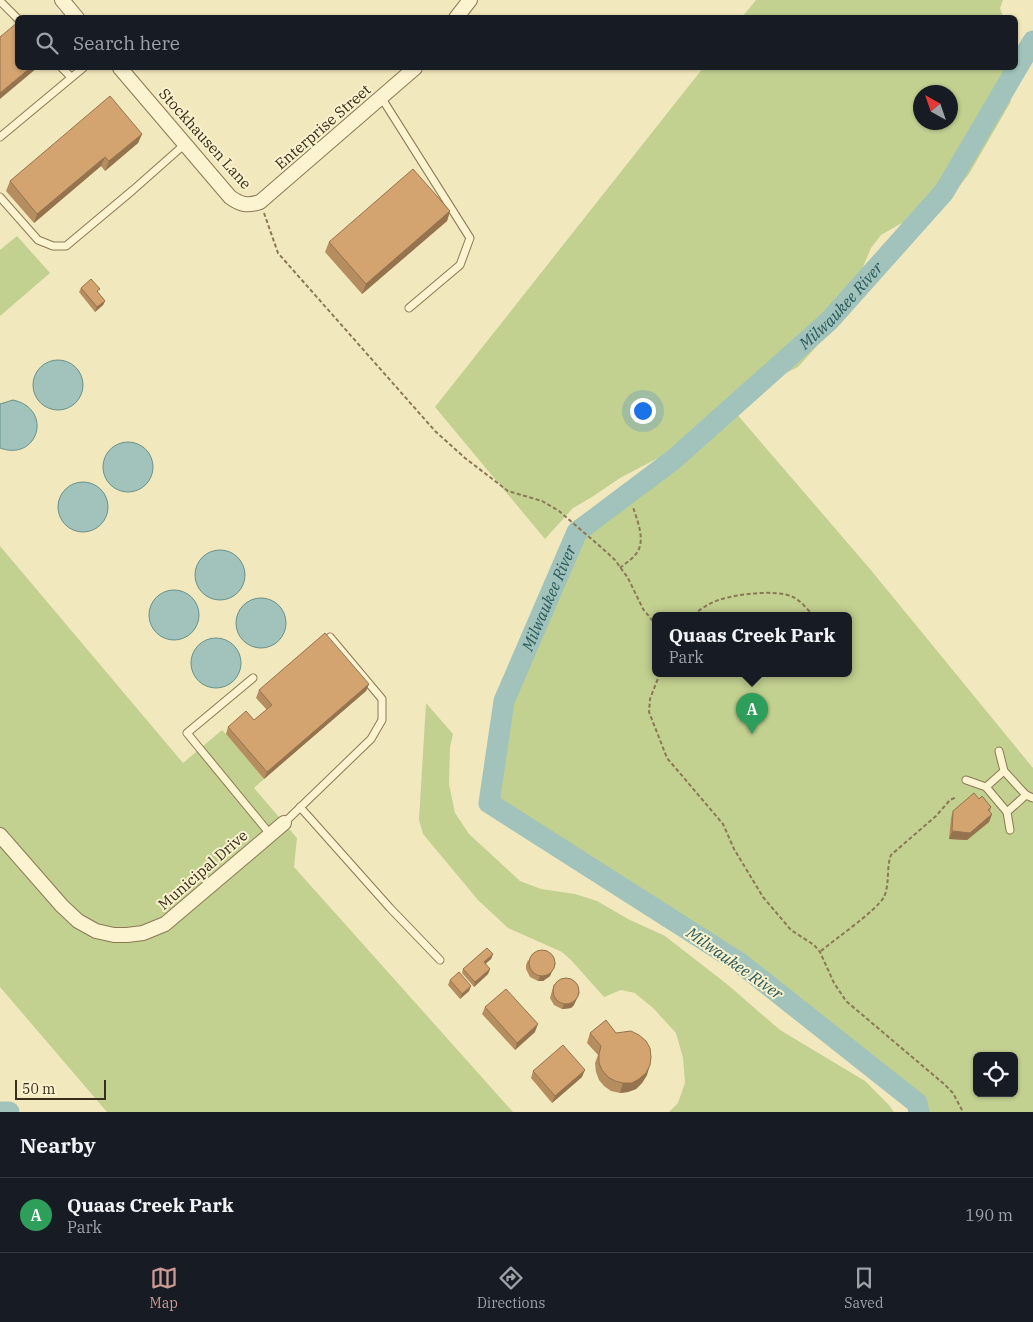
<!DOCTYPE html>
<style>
body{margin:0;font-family:"IBM Plex Serif",serif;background:#20242c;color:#f1f3f6}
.controls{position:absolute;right:15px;bottom:15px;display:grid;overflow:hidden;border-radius:8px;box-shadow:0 1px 4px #0004}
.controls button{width:45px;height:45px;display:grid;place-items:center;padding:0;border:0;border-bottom:1px solid #363941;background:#171b24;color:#f1f3f6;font:25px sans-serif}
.compass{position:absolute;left:913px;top:85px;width:45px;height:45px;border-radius:50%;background:#171b24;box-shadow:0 1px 4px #0004;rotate:320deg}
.scale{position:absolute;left:15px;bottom:12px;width:91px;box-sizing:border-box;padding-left:5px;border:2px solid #392d1b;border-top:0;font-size:14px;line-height:18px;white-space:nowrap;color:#392d1b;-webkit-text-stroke:4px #f8f1cd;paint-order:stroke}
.you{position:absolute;left:642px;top:410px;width:18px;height:18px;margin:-12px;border:4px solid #fff;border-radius:50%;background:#1a73e8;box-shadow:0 0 0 8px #1a73e833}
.badge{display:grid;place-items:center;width:32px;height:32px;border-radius:50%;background:#cc9a95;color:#fff;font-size:16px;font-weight:700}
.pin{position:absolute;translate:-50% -41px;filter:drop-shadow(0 1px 2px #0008)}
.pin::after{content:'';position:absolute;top:26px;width:18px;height:15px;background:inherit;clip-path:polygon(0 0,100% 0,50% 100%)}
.popup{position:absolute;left:652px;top:612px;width:200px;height:65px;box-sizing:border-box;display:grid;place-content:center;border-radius:8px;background:#171b24;filter:drop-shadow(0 1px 4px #0005);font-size:16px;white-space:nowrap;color:#9ea1a6}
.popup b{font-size:19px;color:#f1f3f6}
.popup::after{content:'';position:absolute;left:50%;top:100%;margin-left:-10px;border:10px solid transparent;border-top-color:#171b24}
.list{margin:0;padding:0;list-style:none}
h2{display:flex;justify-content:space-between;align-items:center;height:65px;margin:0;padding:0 20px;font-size:21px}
h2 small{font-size:16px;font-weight:400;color:#9ea1a6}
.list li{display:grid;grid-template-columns:32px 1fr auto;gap:15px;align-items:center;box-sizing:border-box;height:75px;padding:0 20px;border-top:1px solid #363941}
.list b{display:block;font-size:19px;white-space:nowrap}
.list p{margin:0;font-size:16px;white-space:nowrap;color:#9ea1a6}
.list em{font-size:16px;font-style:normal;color:#9ea1a6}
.icon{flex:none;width:28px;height:28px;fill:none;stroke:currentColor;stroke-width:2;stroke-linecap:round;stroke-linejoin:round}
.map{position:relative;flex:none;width:1033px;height:1112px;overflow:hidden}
.search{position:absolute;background:#171b24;box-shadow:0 1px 4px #0004;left:15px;right:15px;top:15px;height:55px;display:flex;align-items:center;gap:12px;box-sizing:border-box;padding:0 18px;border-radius:8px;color:#9ea1a6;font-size:19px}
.sheet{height:140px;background:#171b24}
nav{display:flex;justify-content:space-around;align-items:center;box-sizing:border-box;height:70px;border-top:1px solid #363941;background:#171b24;font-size:14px;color:#9ea1a6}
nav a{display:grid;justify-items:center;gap:2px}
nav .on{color:#cc9a95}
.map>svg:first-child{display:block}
</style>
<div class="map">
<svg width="1033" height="1112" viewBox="0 0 1033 1112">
<rect width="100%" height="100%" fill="#f2e8bd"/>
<g fill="#c2d090" fill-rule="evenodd">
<polygon points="756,0 1003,0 1000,8 1003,17 742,17"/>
<path d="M 703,68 L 1014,68 L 1016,81 L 1010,103 L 969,174 L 948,200 L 929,214 L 900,224 L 881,235 L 871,248 L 857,281 L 825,337 L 798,367 L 772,380 L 735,412 L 870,569 L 1033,768 L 1033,1112 L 919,1112 L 917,1103 L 740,963 L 489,803 L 504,701 L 577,532 L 675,453 L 656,459 L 620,478 L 592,497 L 573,508 L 545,539 L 435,407 ZM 920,92 L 950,92 L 950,122 L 920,122 ZM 656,615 L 848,615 L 848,673 L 656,673 ZM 977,1056 L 1014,1056 L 1014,1093 L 977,1093 Z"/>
<polygon points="17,236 50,273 0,316 0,250"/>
<polygon points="0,546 183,763 222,730 226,734 264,779 254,788 297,838 294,867 513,1112 107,1112 0,987"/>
<polygon points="426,703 453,734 450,747 449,784 455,813 469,834 520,881 541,889 575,894 597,901 628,919 665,936 728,985 780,1030 865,1081 888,1104 894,1112 669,1112 678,1103 685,1083 683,1058 676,1033 653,1008 635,993 621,990 604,997 571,960 562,952 508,928 478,900 423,834 419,820"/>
</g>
<g fill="#a1c3bc" stroke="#68918b">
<circle cx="58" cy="385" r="25"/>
<path d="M 13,400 C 54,409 38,462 0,448 L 0,404 Z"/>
<circle cx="128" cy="467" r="25"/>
<circle cx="83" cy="507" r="25"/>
<circle cx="220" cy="575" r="25"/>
<circle cx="174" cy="615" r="25"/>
<circle cx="261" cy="623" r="25"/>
<circle cx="216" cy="663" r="25"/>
</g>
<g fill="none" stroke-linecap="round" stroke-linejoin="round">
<g stroke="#a1c3bc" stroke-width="21">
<polyline points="0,1112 9,1112"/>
<path id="s1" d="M 919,1112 L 917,1103 L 740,963 L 489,803 L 504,701 L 577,532 L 673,460 L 829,321 L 944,192 L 1033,41"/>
</g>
<g stroke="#8b7855" stroke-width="9">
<g id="service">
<polyline points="0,1 18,19"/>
<polyline points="62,68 71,77"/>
<polyline points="381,97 470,238 460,265 409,308"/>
<polyline points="0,137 83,68"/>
<polyline points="0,197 38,240 53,246 66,246 133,190 185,144"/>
<polyline points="253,678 187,733 270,834"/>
<polyline points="999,751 1004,771 1026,795 1033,798"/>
<polyline points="966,780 986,787 1007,812 1010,830"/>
<polyline points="986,787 1004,771"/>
<polyline points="300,807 390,908 440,960"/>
<polyline points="1007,812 1026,795"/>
<polyline points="284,823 371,739 382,720 382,699 330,637"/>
</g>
</g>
<g stroke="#8b7855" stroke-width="16">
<g id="minor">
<polyline points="62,0 77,18"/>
<polyline points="456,18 470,0"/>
<path d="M 120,68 L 230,197 C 241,205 247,206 260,202 L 415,68"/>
<polyline points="0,835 62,906 78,921 96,931 114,935 127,935 143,933 165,924 284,823"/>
</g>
</g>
<g stroke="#8b7855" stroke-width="2" stroke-dasharray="4 2.5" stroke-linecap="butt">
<polyline points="264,213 278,253 435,431 465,458 508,491 542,501 559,511 602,548 615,560 628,578 643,609 656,625"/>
<path d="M 620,568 C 626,563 634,558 638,551 C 645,538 637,520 633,507"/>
<path d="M 693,615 C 701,609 709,603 719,600 C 736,594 777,589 793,597 C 800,600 807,609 813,615"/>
<polyline points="660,673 650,699 649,712 667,758 723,824 734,849 763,897 791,930 814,945 820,952 834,983 846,1001 944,1084 953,1093 963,1112"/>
<path d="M 821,951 C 835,939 876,911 884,897 C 890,884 886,868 891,855 L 936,816 L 950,800 L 957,797"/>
</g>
<use href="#service" stroke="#fcf4d1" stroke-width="7"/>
<use href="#minor" stroke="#fcf4d1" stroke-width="14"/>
</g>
<g fill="#b58d5f">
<polygon points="142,134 138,143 105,171 101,166 34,223 6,191 10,181"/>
<polygon points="450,211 447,221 362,294 325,252 329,242"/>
<polygon points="81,288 98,293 105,301 103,305 95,312 79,292"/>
<polygon points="369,684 366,691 264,779 226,734 228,727 254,720 267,710 256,698 259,690"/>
<polygon points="979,799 991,807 990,812 992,814 989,822 967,840 949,839 951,818 953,811"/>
<polygon points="493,954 491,959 485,964 490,969 488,974 474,987 462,973 463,969"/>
<polygon points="528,960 550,976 543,981 538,981 530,977 526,969 526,965"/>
<polygon points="450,980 471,986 469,991 460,999 448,985"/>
<polygon points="554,984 574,1005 571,1008 562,1009 554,1005 550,998"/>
<polygon points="485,1007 535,1032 515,1050 482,1014"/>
<polygon points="590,1033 616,1033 647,1075 642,1083 636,1089 628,1092 620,1093 611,1091 604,1086 599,1080 596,1072 595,1063 598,1055 587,1043"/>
<polygon points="533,1071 582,1077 552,1103 531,1078"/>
</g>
<g fill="#94734e">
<polygon points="30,68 37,68 0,99 0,93"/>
<polygon points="142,134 138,143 105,171 109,161"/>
<polygon points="105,157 101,166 34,223 37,214"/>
<polygon points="450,211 447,221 362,294 366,284"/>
<polygon points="105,301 103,305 95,312 97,307"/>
<polygon points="369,684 366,691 264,779 267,772"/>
<polygon points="992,814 989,822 967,840 949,839 952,831"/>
<polygon points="493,954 491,959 482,967 484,962"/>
<polygon points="556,963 550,976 543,981 538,981 540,976"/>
<polygon points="490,969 488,974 474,987 475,982"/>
<polygon points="471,986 469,991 460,999 462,994"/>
<polygon points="580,992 574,1005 571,1008 562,1009 564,1004"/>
<polygon points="538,1024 535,1032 515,1050 517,1043"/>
<polygon points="650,1065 647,1075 642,1083 636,1089 628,1092 620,1093 623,1083"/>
<polygon points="585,1070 582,1077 552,1103 555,1096"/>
</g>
<g fill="#d3a46f" stroke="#94734e">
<polygon points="18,22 18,68 30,68 0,93 0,37"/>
<polygon points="110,96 142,134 109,161 105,157 37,214 10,181"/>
<polygon points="413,169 450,211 366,284 329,242"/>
<polygon points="91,279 100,289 97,291 105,301 97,307 81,288"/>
<polygon points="325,633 369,684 267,772 228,727 246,711 254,720 272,705 259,690"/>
<polygon points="974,793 979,799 982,796 991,807 988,810 992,814 970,833 952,831 953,811"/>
<polygon points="487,948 493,954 484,962 490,969 475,982 463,969"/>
<circle cx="542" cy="963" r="13"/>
<polygon points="459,972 471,986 462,994 450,980"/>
<circle cx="566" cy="991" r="13"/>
<polygon points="506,989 538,1024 517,1043 485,1007"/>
<polygon points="606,1020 616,1033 631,1031 639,1035 646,1041 650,1048 651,1057 650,1065 646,1073 639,1079 632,1083 623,1083 615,1081 608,1077 602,1070 599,1063 599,1054 601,1046 590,1033"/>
<polygon points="563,1045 585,1070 555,1096 533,1071"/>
</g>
<g text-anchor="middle" stroke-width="4" stroke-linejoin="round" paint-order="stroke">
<g font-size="15" fill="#392d1b" stroke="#f8f1cd">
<text transform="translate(323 127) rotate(-41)" y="5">Enterprise Street</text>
<text transform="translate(205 139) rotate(48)" y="5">Stockhausen Lane</text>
<text transform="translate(203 870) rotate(-41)" y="5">Municipal Drive</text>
</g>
<g font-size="16" font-style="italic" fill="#28585a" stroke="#f8f1cd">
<text dy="6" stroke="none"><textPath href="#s1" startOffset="1168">Milwaukee River</textPath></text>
<text dy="6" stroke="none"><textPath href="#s1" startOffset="748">Milwaukee River</textPath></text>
<text transform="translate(735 963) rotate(35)" y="6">Milwaukee River</text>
</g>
</g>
</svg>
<div class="controls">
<button><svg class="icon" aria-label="locate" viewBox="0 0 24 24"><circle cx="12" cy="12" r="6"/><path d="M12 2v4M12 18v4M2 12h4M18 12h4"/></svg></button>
</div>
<svg class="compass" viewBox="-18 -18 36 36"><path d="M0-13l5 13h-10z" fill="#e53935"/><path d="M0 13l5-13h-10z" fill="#9ea1a6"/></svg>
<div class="scale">50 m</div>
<div class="you"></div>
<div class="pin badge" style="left:752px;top:734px;background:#2e9e5b">A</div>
<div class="popup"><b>Quaas Creek Park</b>Park</div>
<div class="search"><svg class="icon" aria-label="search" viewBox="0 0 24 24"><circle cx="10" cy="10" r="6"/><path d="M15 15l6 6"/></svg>Search here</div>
</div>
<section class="sheet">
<h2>Nearby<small></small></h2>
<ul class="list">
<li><span class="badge" style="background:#2e9e5b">A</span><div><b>Quaas Creek Park</b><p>Park</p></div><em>190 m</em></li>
</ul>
</section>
<nav>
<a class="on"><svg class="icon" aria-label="map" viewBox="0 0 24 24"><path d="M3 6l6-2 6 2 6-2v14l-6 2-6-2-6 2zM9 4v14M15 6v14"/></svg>Map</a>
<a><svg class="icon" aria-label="directions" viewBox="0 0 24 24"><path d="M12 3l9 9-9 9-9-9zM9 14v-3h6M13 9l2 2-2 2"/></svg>Directions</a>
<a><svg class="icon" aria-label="saved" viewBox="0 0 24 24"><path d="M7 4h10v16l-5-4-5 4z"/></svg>Saved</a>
</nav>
